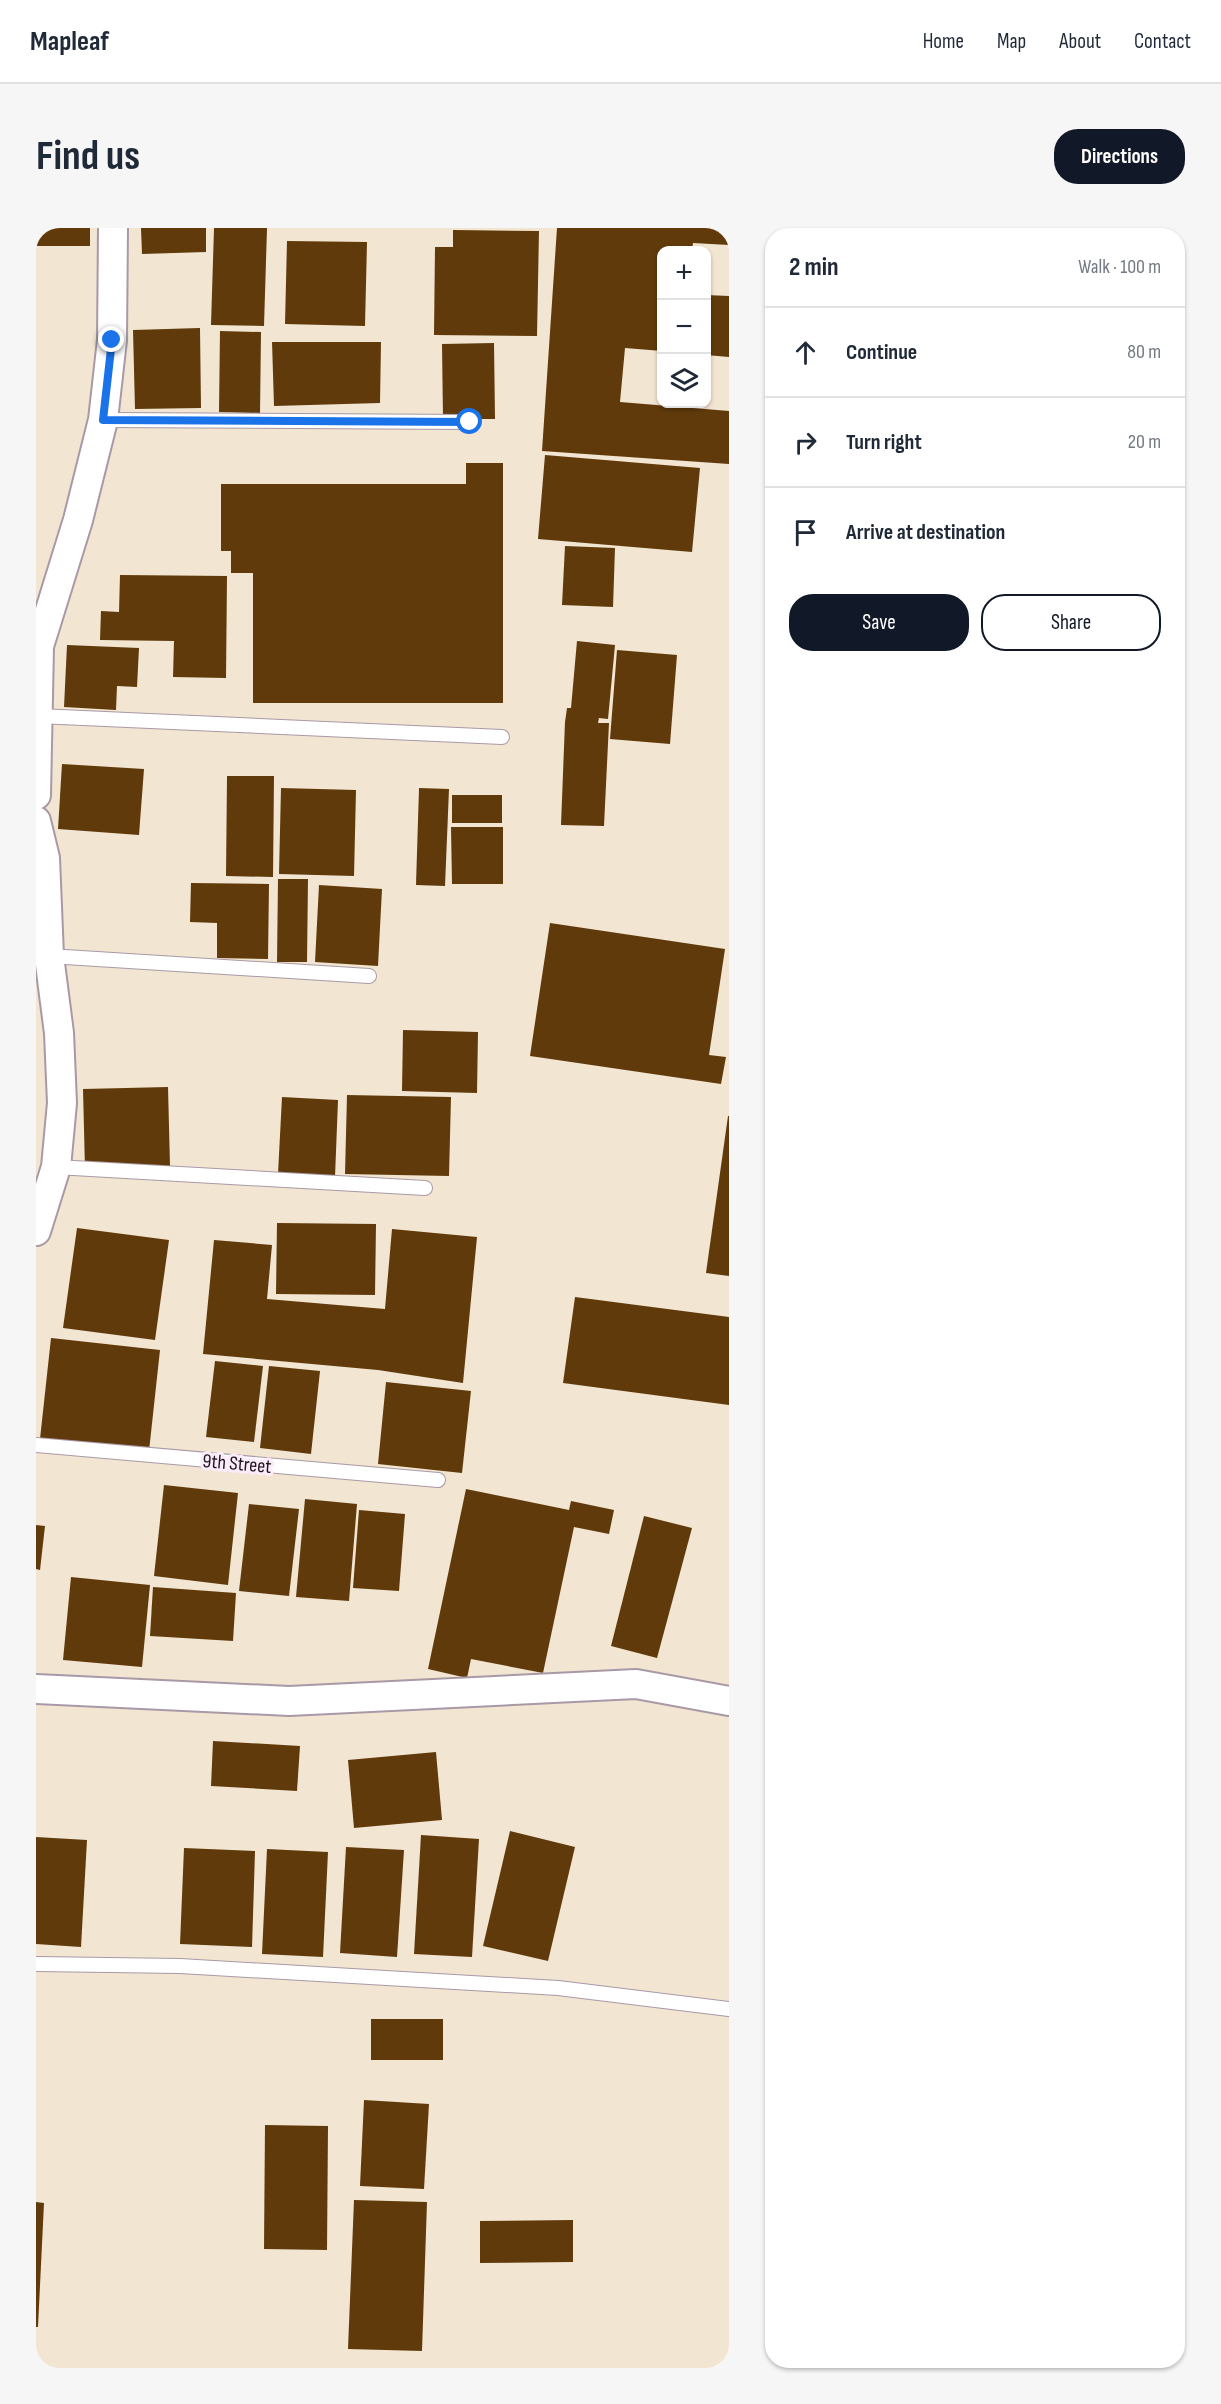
<!DOCTYPE html>
<meta charset="utf-8">
<style>
body{margin:0;font-family:"Sofia Sans Condensed",sans-serif;background:#f6f6f7;color:#1f2937}
.controls{position:absolute;right:18px;top:18px;display:grid;overflow:hidden;border-radius:12px;box-shadow:0 2px 4px #0004}
.controls button{width:54px;height:54px;display:grid;place-items:center;padding:0;border:0;border-bottom:2px solid #e0e1e3;background:#fff;color:#1f2937;font:30px sans-serif}
.stop{position:absolute;width:18px;height:18px;margin:-14px;border:4px solid #1a73e8;border-radius:50%;background:#fff}
.stop.end{background:#1a73e8;border-color:#fff;box-shadow:0 2px 6px #0008}
.list{margin:0;padding:0;list-style:none}
h2{display:flex;justify-content:space-between;align-items:center;height:78px;margin:0;padding:0 24px;font-size:26px}
h2 small{font-size:20px;font-weight:400;color:#747a83}
.list li{display:grid;grid-template-columns:39px 1fr auto;gap:18px;align-items:center;box-sizing:border-box;height:90px;padding:0 24px;border-top:2px solid #e0e1e3}
.list b{display:block;font-size:22px;white-space:nowrap}
.list em{font-size:20px;font-style:normal;color:#747a83}
.actions{display:flex;gap:12px;padding:18px 24px}
.actions a{flex:1;padding:14px 0;border:2px solid #111827;border-radius:24px;text-align:center;font-size:21px;color:#111827}
.actions .main{background:#111827;color:#fff}
.icon{flex:none;width:33px;height:33px;fill:none;stroke:currentColor;stroke-width:2;stroke-linecap:round;stroke-linejoin:round}
.map{position:relative;flex:none;width:693px;height:2140px;overflow:hidden;border-radius:24px}
header{display:flex;align-items:center;gap:36px;box-sizing:border-box;height:84px;padding:0 30px;background:#fff;border-bottom:2px solid #e0e1e3}
header strong{font-size:28px}
nav{display:flex;gap:33px;margin-inline-start:auto;font-size:21px}
.intro{display:flex;align-items:center;justify-content:space-between;box-sizing:border-box;height:144px;padding:0 36px}
h1{margin:0;font-size:42px}
.button{padding:15px 27px;border-radius:24px;background:#111827;color:#fff;font-size:21px;font-weight:700}
main{display:flex;gap:36px;padding:0 36px}
aside{flex:1;background:#fff;border-radius:24px;box-shadow:0 2px 4px #0004}
.map>svg:first-child{display:block}
</style>
<header>
<strong>Mapleaf</strong>
<nav><a>Home</a><a>Map</a><a>About</a><a>Contact</a></nav>
</header>
<div class="intro"><h1>Find us</h1><a class="button">Directions</a></div>
<main>
<div class="map">
<svg width="693" height="2140" viewBox="0 0 693 2140">
<rect width="100%" height="100%" fill="#fcebfb"/>
<path fill="#f2e5d1" fill-rule="evenodd" d="M 0,0 L 693,0 L 693,2140 L 0,2140 ZM 626,22 L 670,22 L 670,176 L 626,176 Z"/>
<g fill="#603a0b">
<rect x="0" y="0" width="54" height="18"/>
<polygon points="105,0 170,0 170,24 106,26"/>
<polygon points="178,0 231,0 228,98 175,97"/>
<polygon points="521,0 693,0 693,17 657,15 656,22 626,22 626,123 589,120 584,174 693,183 693,236 506,223"/>
<polygon points="417,2 503,3 501,108 398,107 399,19 417,19"/>
<polygon points="251,13 331,14 329,98 249,96"/>
<polygon points="670,67 693,68 693,129 670,127"/>
<polygon points="164,100 165,180 99,181 97,102"/>
<polygon points="184,103 225,104 224,185 183,184"/>
<polygon points="236,114 345,114 344,175 238,178"/>
<polygon points="458,115 459,191 407,191 406,116"/>
<polygon points="509,227 664,240 656,324 502,311"/>
<polygon points="430,235 467,235 467,475 217,475 217,345 195,345 195,323 185,323 185,256 430,256"/>
<polygon points="529,318 579,320 577,379 526,377"/>
<polygon points="84,347 191,348 190,450 137,449 138,413 64,412 65,383 83,384"/>
<polygon points="541,413 579,417 572,491 563,490 562,495 573,495 568,598 525,597 529,494 531,480 535,480"/>
<polygon points="31,417 103,420 101,459 81,458 80,482 28,479"/>
<polygon points="581,422 641,427 634,516 574,511"/>
<polygon points="26,536 108,541 103,607 22,601"/>
<polygon points="191,548 238,548 237,649 190,648"/>
<polygon points="245,560 320,562 318,648 243,646"/>
<polygon points="383,560 413,561 409,658 380,657"/>
<rect x="416" y="567" width="50" height="28"/>
<polygon points="415,599 467,599 467,656 416,656"/>
<polygon points="242,651 272,651 271,734 241,734"/>
<polygon points="155,655 233,656 232,731 181,730 181,695 154,694"/>
<polygon points="283,657 346,661 342,738 279,734"/>
<polygon points="514,695 689,721 673,827 690,829 685,856 494,828"/>
<polygon points="367,802 442,804 441,865 366,863"/>
<polygon points="132,859 134,938 49,941 47,861"/>
<polygon points="311,867 415,869 413,948 309,946"/>
<polygon points="246,869 302,872 299,949 242,946"/>
<polygon points="692,888 693,888 693,1048 670,1045"/>
<polygon points="241,995 340,996 339,1067 240,1066"/>
<polygon points="41,1000 133,1012 119,1112 27,1100"/>
<polygon points="356,1001 441,1009 427,1155 342,1142 167,1126 178,1012 236,1017 231,1071 349,1081"/>
<polygon points="539,1069 693,1089 693,1177 527,1155"/>
<polygon points="15,1110 124,1122 113,1223 4,1211"/>
<polygon points="179,1133 227,1138 218,1214 170,1209"/>
<polygon points="233,1138 284,1143 275,1226 224,1220"/>
<polygon points="350,1154 435,1163 426,1245 342,1236"/>
<polygon points="128,1257 202,1265 192,1357 118,1348"/>
<polygon points="430,1261 533,1282 535,1273 578,1282 573,1306 538,1299 507,1445 435,1431 431,1450 392,1441"/>
<polygon points="269,1271 321,1276 313,1373 260,1369"/>
<polygon points="213,1276 263,1281 253,1368 203,1363"/>
<polygon points="323,1282 369,1286 363,1363 317,1360"/>
<polygon points="608,1288 656,1300 621,1430 575,1418"/>
<polygon points="0,1297 9,1298 4,1342 0,1341"/>
<polygon points="35,1349 114,1357 106,1439 27,1432"/>
<polygon points="117,1359 200,1365 197,1413 114,1408"/>
<polygon points="177,1513 264,1518 261,1563 175,1558"/>
<polygon points="400,1524 406,1592 318,1600 312,1532"/>
<polygon points="474,1603 539,1619 512,1733 447,1718"/>
<polygon points="385,1607 443,1611 436,1729 378,1726"/>
<polygon points="0,1609 51,1612 45,1719 0,1716"/>
<polygon points="310,1619 368,1622 361,1729 304,1725"/>
<polygon points="148,1620 219,1623 216,1719 144,1716"/>
<polygon points="231,1621 292,1624 287,1729 226,1726"/>
<rect x="335" y="1791" width="72" height="41"/>
<polygon points="328,1872 393,1876 388,1961 324,1958"/>
<polygon points="229,1897 292,1898 291,2022 228,2021"/>
<polygon points="318,1972 391,1974 386,2123 312,2121"/>
<polygon points="0,1974 8,1975 2,2099 0,2099"/>
<polygon points="537,1992 537,2034 444,2035 444,1993"/>
</g>
<g fill="none" stroke-linecap="round" stroke-linejoin="round">
<g stroke="#a999a7" stroke-width="16">
<g id="service">
<polyline points="67,192 434,194"/>
<polyline points="2,488 466,509"/>
<polyline points="13,728 333,748"/>
<polyline points="20,939 389,960"/>
<polyline points="0,1217 402,1252"/>
<polyline points="0,1736 144,1738 522,1760 693,1781"/>
</g>
</g>
<g stroke="#a999a7" stroke-width="32">
<g id="minor">
<polyline points="0,567 3,418 42,292 67,192 76,112 77,0"/>
<polyline points="0,593 9,630 13,728 23,805 26,875 20,939 0,1003"/>
<polyline points="0,1461 253,1473 600,1456 693,1473"/>
</g>
</g>
<use href="#service" stroke="#fff" stroke-width="14"/>
<use href="#minor" stroke="#fff" stroke-width="28"/>
</g>
<g fill="none" stroke-linecap="round" stroke-linejoin="round">
<polyline stroke="#1a73e8" stroke-width="8" points="76,112 67,192 434,194"/>
</g>
<g text-anchor="middle" stroke-width="6" stroke-linejoin="round" paint-order="stroke">
<g font-size="20" fill="#1d171d" stroke="#fcebfb">
<text transform="translate(201 1235) rotate(5)" y="7">9th Street</text>
</g>
</g>
</svg>
<div class="controls">
<button>+</button>
<button>−</button>
<button><svg class="icon" aria-label="layers" viewBox="0 0 24 24"><path d="M12 4l9 5-9 5-9-5zM3 14l9 5 9-5"/></svg></button>
</div>
<div class="stop" style="left:434px;top:194px"></div>
<div class="stop end" style="left:76px;top:112px"></div>
</div>
<aside>
<h2>2 min<small>Walk · 100 m</small></h2>
<ul class="list">
<li><svg class="icon" aria-label="ahead" viewBox="0 0 24 24"><path d="M12 20V5M6 11l6-6 6 6"/></svg><div><b>Continue</b></div><em>80 m</em></li>
<li><svg class="icon" aria-label="right" viewBox="0 0 24 24"><path d="M7 20v-9h11M14 6l5 5-5 5"/></svg><div><b>Turn right</b></div><em>20 m</em></li>
<li><svg class="icon" aria-label="arrive" viewBox="0 0 24 24"><path d="M6 21V4h12l-3 4 3 4H6"/></svg><div><b>Arrive at destination</b></div></li>
</ul>
<div class="actions"><a class="main">Save</a><a>Share</a></div>
</aside>
</main>
